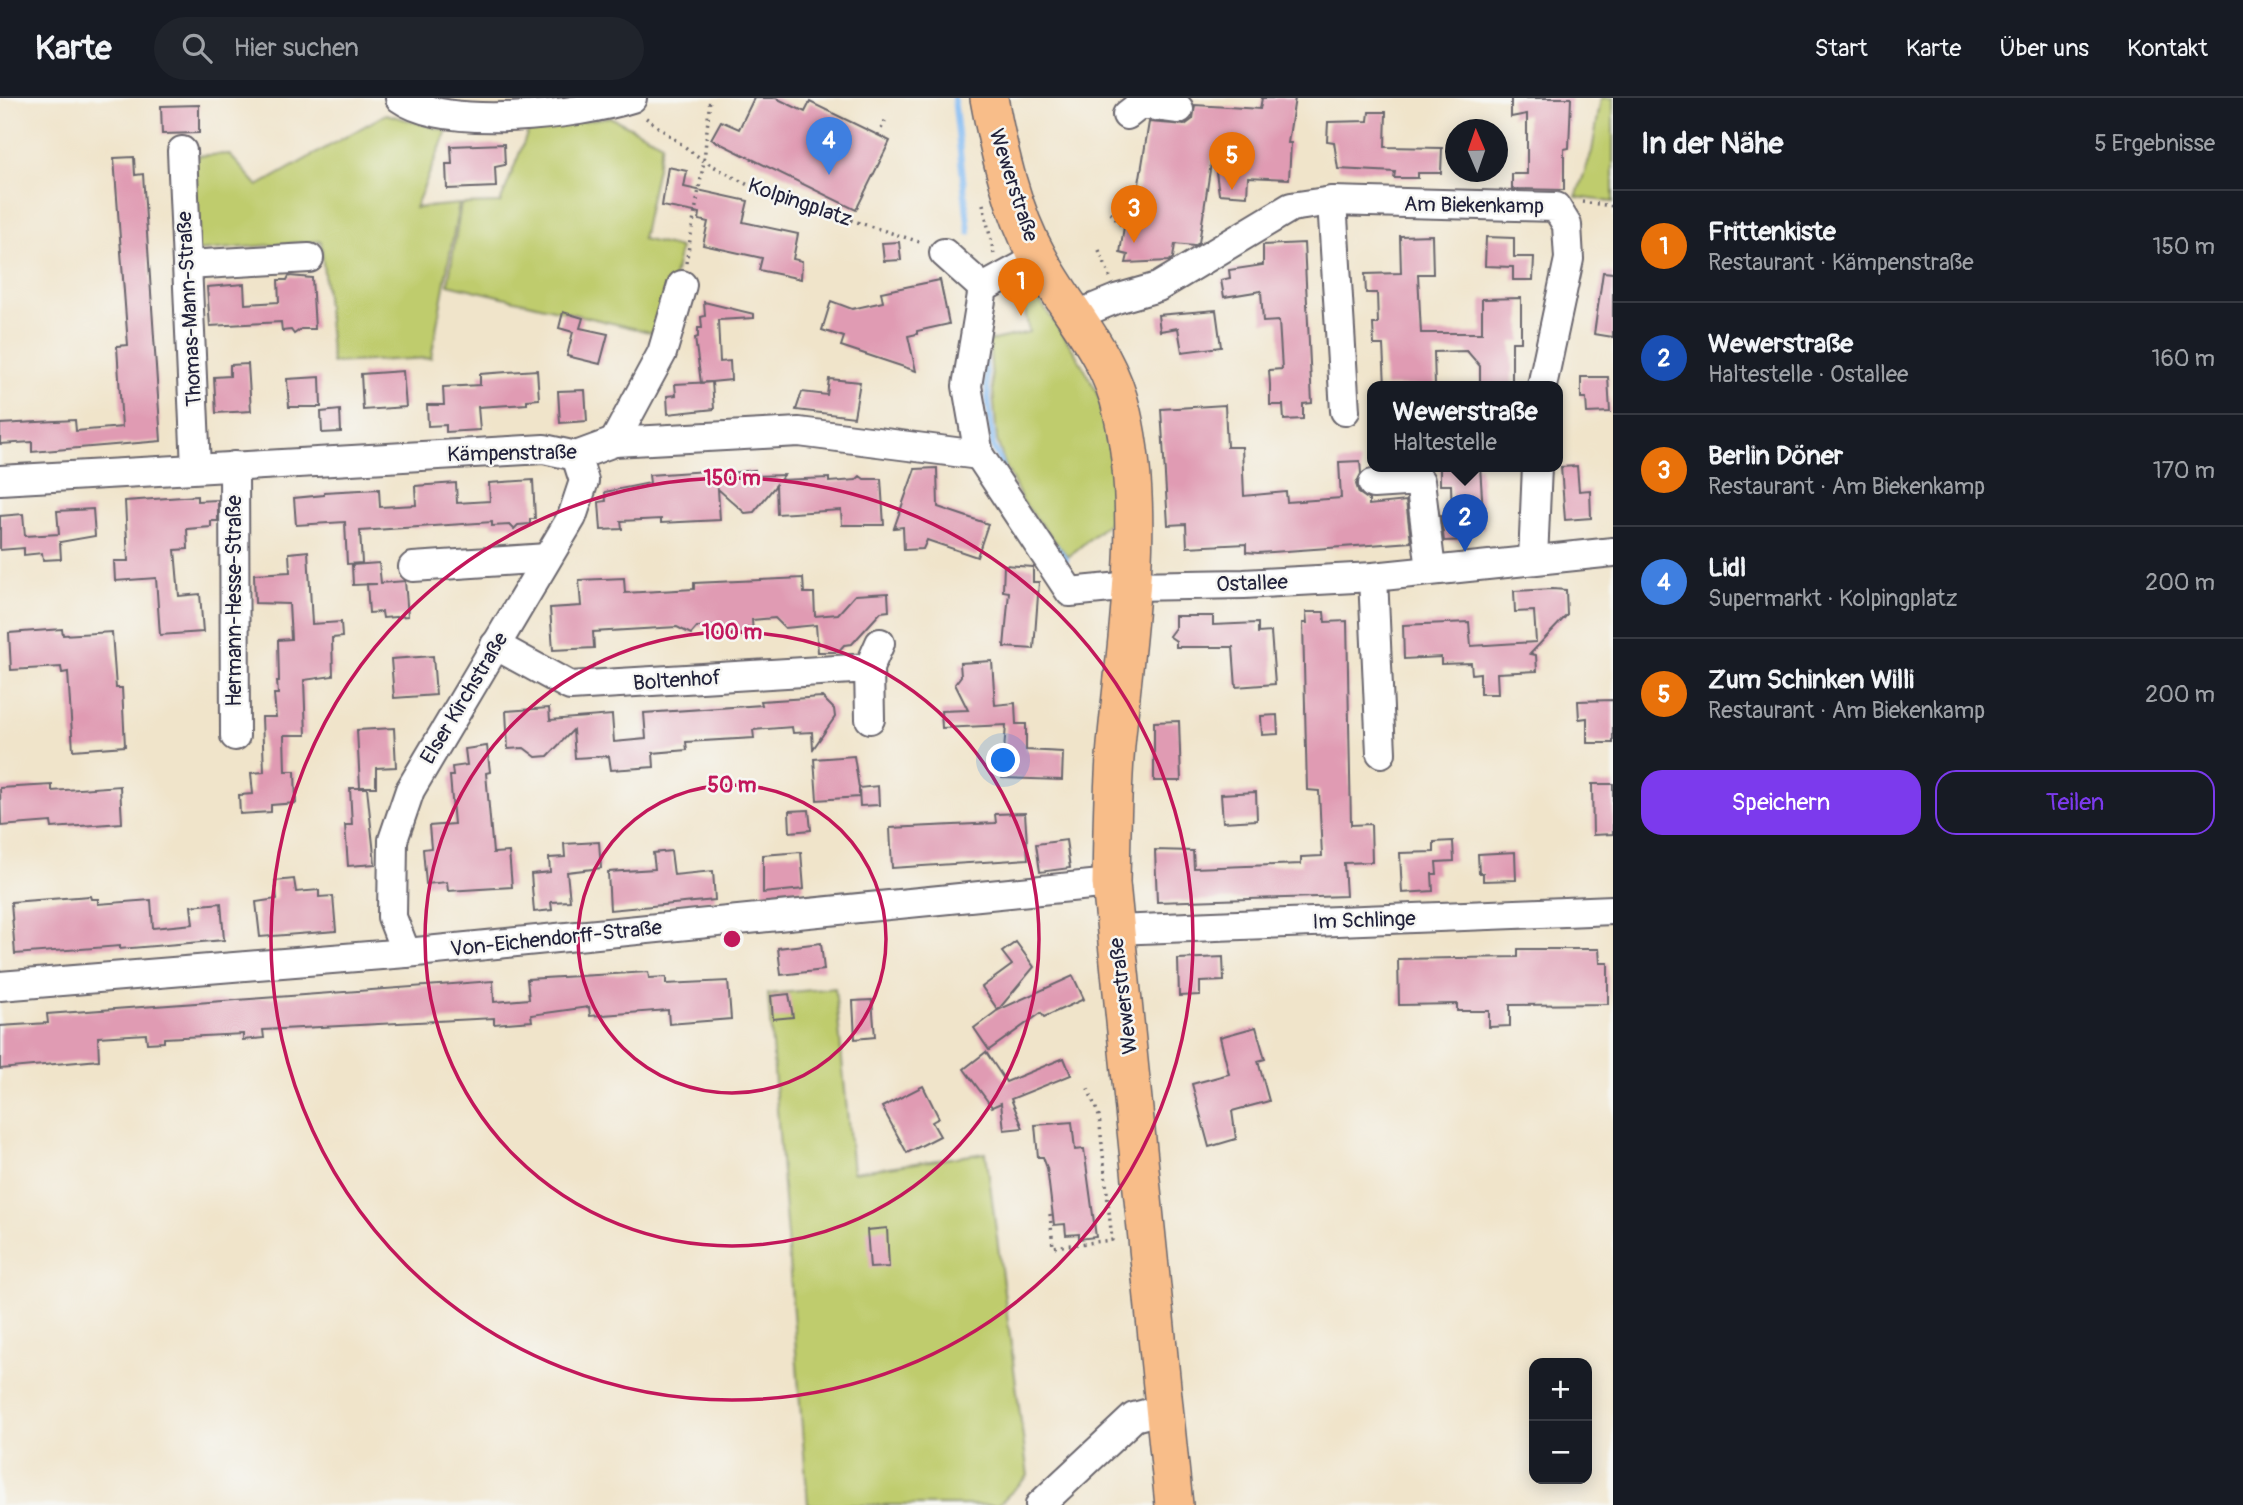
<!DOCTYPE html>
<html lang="de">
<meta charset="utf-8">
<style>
body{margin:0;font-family:Pangolin,sans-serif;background:#20242c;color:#f1f3f6}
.controls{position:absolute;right:21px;bottom:21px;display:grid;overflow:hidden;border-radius:14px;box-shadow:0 4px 18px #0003}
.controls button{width:63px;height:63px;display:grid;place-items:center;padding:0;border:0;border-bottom:2px solid #363941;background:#171b24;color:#f1f3f6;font:35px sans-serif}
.compass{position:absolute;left:1445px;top:21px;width:63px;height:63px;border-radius:50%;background:#171b24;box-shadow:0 4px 18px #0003;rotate:358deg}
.you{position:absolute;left:1004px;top:663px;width:24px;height:24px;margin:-18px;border:5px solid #fff;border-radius:50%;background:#1a73e8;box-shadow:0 0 0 10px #1a73e833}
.badge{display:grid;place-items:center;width:46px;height:46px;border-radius:50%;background:#7c3aed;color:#fff;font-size:23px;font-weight:700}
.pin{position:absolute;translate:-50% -58px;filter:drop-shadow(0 2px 4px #0008)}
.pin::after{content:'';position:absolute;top:37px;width:24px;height:21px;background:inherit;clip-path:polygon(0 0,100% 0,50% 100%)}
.popup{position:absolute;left:1367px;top:283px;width:196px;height:91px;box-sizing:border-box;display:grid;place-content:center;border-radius:14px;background:#171b24;filter:drop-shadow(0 2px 5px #0005);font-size:23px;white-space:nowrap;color:#9ea1a6}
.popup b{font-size:26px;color:#f1f3f6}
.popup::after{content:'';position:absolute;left:50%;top:100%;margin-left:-14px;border:14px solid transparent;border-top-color:#171b24}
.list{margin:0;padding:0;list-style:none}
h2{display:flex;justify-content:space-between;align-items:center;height:91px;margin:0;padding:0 28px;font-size:30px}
h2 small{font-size:23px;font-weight:400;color:#9ea1a6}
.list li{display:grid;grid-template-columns:46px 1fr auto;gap:21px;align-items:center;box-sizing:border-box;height:112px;padding:0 28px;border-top:2px solid #363941}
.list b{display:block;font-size:26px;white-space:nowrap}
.list p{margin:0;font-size:23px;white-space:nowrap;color:#9ea1a6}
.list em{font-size:23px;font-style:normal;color:#9ea1a6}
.actions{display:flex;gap:14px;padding:21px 28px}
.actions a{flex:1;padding:16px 0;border:2px solid #7c3aed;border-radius:21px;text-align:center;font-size:24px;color:#7c3aed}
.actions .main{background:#7c3aed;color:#fff}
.icon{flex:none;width:38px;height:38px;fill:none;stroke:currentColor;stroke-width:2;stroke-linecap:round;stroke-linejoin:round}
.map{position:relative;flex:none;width:1613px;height:1407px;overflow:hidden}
header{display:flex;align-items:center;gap:42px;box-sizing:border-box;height:98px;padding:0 35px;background:#171b24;border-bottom:2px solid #363941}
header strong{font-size:33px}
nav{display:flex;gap:38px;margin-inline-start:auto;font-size:24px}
.search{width:490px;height:63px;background:#20242c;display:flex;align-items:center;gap:18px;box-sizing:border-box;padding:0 24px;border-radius:38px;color:#9ea1a6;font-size:26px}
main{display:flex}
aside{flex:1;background:#171b24}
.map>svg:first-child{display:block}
</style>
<header>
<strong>Karte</strong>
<div class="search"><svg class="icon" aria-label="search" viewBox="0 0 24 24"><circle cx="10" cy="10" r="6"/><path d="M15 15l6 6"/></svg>Hier suchen</div>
<nav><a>Start</a><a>Karte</a><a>Über uns</a><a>Kontakt</a></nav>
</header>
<main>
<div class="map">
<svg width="1613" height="1407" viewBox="0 0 1613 1407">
<rect width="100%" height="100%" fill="#f6f6f2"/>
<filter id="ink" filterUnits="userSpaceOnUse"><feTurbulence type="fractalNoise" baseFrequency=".0143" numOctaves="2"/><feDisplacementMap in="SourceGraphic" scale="14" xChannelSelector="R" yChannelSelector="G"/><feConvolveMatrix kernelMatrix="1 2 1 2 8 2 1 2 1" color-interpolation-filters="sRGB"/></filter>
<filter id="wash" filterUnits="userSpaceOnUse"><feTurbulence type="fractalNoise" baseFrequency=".00686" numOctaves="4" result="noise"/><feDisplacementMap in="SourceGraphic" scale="28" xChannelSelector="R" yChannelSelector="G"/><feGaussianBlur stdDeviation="1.57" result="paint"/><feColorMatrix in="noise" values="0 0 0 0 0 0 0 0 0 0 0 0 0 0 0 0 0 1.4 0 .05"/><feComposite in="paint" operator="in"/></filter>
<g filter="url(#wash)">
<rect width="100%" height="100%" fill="#f0e4ca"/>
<g fill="#bfcc6d" stroke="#707754" stroke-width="2">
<polygon points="1601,0 1613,0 1613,104 1576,99 1592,53"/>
<polygon points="386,16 447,33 415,110 459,106 431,260 332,265 321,143 198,153 192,58 229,56 258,88"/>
<polygon points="610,19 662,45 642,141 680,150 662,237 448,186 461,106 500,105 529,31"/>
<path d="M 1031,191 C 1064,238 1106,291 1113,350 C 1115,373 1113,398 1113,421 L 1068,459 L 1023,404 L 1005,367 L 997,342 L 989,243 L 1029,234 L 1021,193 Z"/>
<polygon points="835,890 853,1074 986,1055 1028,1378 998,1407 808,1407 768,896"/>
</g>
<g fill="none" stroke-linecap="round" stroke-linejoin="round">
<g stroke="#83bbf3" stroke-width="6">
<polyline points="954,0 969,134"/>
<polyline points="984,259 993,348 1002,368"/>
<polyline points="1056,449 1066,461"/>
</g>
</g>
<g id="blocks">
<g fill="#e09bb3">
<polygon points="754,0 776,0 805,14 810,4 890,43 856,112 711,41 721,23 739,31"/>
<polygon points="1262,0 1295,0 1288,45 1291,45 1289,81 1248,79 1247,98 1219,96 1213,52 1199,145 1194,148 1175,146 1173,160 1169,163 1126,165 1128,157 1120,155 1125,122 1133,123 1149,24 1185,27 1193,21 1195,7 1260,11"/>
<polygon points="1511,0 1571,0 1569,50 1564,51 1564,92 1512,91 1512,76 1527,76 1527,16 1511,19"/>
<polygon points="199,7 199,35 162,36 161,8"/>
<polygon points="1369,14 1386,14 1385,49 1442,50 1441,75 1418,75 1418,80 1394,80 1395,74 1338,71 1334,44 1327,43 1328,24 1368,23"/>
<polygon points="504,46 505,67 495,69 496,89 447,91 446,66 452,66 451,48"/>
<polygon points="134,59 135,77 143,76 161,343 32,354 32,344 0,346 0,326 75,322 76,333 122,329 117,248 128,247 114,60"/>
<polygon points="668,69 687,73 684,89 748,103 743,124 798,136 793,161 802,163 801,181 759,172 762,160 703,147 708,124 699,122 700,115 662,108"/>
<polygon points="1432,137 1433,176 1418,176 1421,235 1482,235 1482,201 1521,200 1521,244 1512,244 1512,288 1480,288 1480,268 1467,253 1434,254 1435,288 1385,288 1383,247 1374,247 1373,226 1378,226 1377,195 1366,195 1365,176 1401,175 1400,138"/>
<polygon points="1486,139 1514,140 1514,159 1534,159 1533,182 1513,182 1513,169 1485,168"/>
<polygon points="899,144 901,162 884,163 882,145"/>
<polygon points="1304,145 1312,305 1303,306 1303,321 1284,322 1283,307 1270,307 1270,287 1269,272 1282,271 1279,223 1263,224 1261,193 1224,199 1221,182 1230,180 1229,172 1263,167 1263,147"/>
<polygon points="1603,174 1613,175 1613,239 1594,236"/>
<polygon points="289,178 312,180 315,231 301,231 294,236 291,232 282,233 281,224 210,228 207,189 244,186 245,206 279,204 278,182 287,182"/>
<polygon points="940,182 949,226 917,233 917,236 908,238 916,273 841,248 844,239 822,232 831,203 852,211 883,204 881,194"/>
<polygon points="704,204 754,216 754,220 718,222 720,264 730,263 731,282 701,285 695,240 698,239 698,230 702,230 701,219 705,218"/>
<polygon points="1216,212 1221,249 1182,254 1178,230 1160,233 1158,217"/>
<polygon points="563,214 583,220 580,230 608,236 600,266 567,258 573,234 559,230"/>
<polygon points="248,266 251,313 216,315 214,279 230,278 230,267"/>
<polygon points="537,272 539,301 527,302 527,306 478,309 480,332 446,334 446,327 428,328 427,307 444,307 443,289 480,287 480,276"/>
<polygon points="403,273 406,309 363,312 361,276"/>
<polygon points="320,279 321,309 289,309 287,281"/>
<polygon points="1581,279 1608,279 1610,314 1587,315 1586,300 1581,300"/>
<polygon points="829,281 860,284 854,319 796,312 802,294 827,297"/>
<polygon points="712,284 714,311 668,316 667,298 676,297 675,286"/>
<polygon points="585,292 587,323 560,325 558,293"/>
<polygon points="1225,307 1227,349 1242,349 1244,398 1286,394 1287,404 1341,400 1339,364 1360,363 1361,376 1356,386 1359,395 1369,402 1369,407 1406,403 1411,444 1258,455 1246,454 1246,446 1187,449 1186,426 1168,427 1161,311"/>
<polygon points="340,312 341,334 322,335 321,314"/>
<polygon points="1440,368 1480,368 1484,430 1470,430 1470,442 1444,443 1441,418 1452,418 1451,387 1440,387"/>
<polygon points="1577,368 1579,393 1590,392 1591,420 1565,422 1561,369"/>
<polygon points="937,370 938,409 988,426 977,459 927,442 923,451 904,452 903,429 894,430 915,371"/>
<polygon points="755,372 755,378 784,377 780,382 829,380 829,384 856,382 860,378 864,381 881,381 884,427 842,427 841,412 777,416 776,387 754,414 745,415 718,391 720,422 661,425 661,421 621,423 622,431 601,432 599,404 606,403 605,394 650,385 649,377 706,373 706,378"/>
<polygon points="533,382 535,421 530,421 530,426 518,427 514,431 510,427 492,428 492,424 360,433 362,465 347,466 345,424 296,427 294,400 324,397 324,394 379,391 380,409 416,407 415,388 456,385 457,405 490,403 489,385"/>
<polygon points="197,398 197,403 218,402 218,423 211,423 211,429 187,431 188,451 175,452 179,498 200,496 203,534 160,537 156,480 115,483 114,463 128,463 125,403"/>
<polygon points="93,411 95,438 60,444 61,461 43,462 42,455 24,457 24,450 0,452 0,418 23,416 25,438 59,436 57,413"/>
<polygon points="308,453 312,526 341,524 342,539 332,540 333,578 304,582 306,637 284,637 285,673 295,673 296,705 271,707 271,714 240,716 239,697 253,696 251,675 264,674 262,619 276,619 274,596 278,596 277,583 279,583 278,542 291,541 289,506 255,505 254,476 290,474 289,455"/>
<polygon points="379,465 381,485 405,483 408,518 383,520 382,514 369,515 367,486 377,486 353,487 352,467"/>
<polygon points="1004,467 1033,469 1033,484 1039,484 1034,551 1004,549 1009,494 1003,493"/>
<polygon points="624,480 625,495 694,491 694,485 803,480 804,495 814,495 815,518 838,516 855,497 888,495 889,513 881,514 852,546 844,547 838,554 818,554 816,527 785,530 775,520 752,522 753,536 733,537 733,531 722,532 722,528 697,529 691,536 677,529 593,534 594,550 553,552 550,510 581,508 579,482"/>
<polygon points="1552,491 1566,492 1567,517 1530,556 1536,557 1537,573 1497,575 1498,596 1480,596 1480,575 1472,576 1471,565 1441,566 1441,559 1404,561 1403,527 1469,524 1471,548 1536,544 1534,513 1515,514 1514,493"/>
<polygon points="1306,514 1324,514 1325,524 1347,523 1351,727 1371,726 1372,764 1344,765 1346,798 1157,804 1155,752 1193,753 1194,770 1301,766 1301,759 1322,758 1319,693 1307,692 1303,525 1307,525"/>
<polygon points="1175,518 1213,518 1213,527 1258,525 1258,535 1271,534 1275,586 1236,589 1233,549 1176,549 1176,543 1169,538 1175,530"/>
<polygon points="62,531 63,537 112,534 116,590 122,590 125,648 73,652 68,574 62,575 61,569 11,572 9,535"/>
<polygon points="433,558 436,597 394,600 391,561"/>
<polygon points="992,563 995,607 1015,605 1016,626 1026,626 1026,652 1063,654 1062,682 1002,680 1006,627 942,630 941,613 968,612 955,586 961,578 960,565"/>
<polygon points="822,599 834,611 835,619 813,651 812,634 793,635 792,629 753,632 754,640 686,644 687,652 653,655 654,669 611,672 609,658 575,660 573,632 548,658 536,659 524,650 508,651 506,613 549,610 550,622 612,617 614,644 646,641 644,615 762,607 761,603"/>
<polygon points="1613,602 1613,645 1587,645 1587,620 1579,621 1578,603"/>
<polygon points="1277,617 1278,636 1262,637 1261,618"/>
<polygon points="1179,623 1181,683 1154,683 1154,624"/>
<polygon points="394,630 396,669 376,670 376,689 360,689 357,632"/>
<polygon points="487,648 490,674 486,675 493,755 509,754 512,789 448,793 447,784 426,786 423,751 431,750 429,728 454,726 450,678 453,678 452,669 467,667 465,651"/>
<polygon points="854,658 859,690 878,688 879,707 860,708 859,691 859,699 817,702 814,661"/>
<polygon points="1592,686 1613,686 1613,736 1593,737"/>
<polygon points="52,687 52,693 120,688 122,725 52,730 51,724 1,728 0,690"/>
<polygon points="350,690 367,690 375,766 348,768 345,727 352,727"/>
<polygon points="1256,694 1257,722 1223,724 1221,696"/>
<polygon points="809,712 811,732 790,734 789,713"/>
<polygon points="1025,715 1028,761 892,770 890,730 996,725 995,716"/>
<polygon points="1066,742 1070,770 1040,774 1036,746"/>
<polygon points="1453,743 1454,763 1436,764 1437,776 1432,776 1433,793 1402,795 1400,755 1434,754 1434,744"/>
<polygon points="599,744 601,770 567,774 570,803 551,804 552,812 534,814 531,776 550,774 549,760 565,759 564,746"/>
<polygon points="671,753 674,777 713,773 715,802 610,812 608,774 655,771 653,755"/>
<polygon points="801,754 804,791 763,795 763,757"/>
<polygon points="1515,754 1516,782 1483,783 1483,775 1479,775 1478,756"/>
<polygon points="294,781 296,794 319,792 319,799 333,798 336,833 260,839 256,804 277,801 275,783"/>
<polygon points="90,798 91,801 98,801 98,806 151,802 153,830 193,826 191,808 221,805 224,842 120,851 120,848 15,856 11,804"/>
<polygon points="1016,844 1034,869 998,912 982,889 1012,867 1002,854"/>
<polygon points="821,845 824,872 781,877 778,850"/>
<polygon points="1518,851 1599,851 1600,865 1608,865 1608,906 1510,907 1510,928 1489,929 1489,913 1457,913 1457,906 1399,907 1398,861 1518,859"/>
<polygon points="1223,859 1224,883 1200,884 1200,897 1179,898 1178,861"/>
<polygon points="648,874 649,880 666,879 666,886 728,883 731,921 669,926 668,912 590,918 589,909 531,917 532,923 494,926 494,920 263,932 264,940 243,942 243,936 164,940 164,944 147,945 146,936 98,939 99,962 0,971 0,928 48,925 47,916 493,883 494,904 529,901 527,881"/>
<polygon points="1073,878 1084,901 1044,919 1041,915 989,952 974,930 998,912"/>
<polygon points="789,896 793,919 773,921 771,898"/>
<polygon points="872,902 875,939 855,941 853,903"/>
<polygon points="1256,929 1265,961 1258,963 1269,1003 1232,1013 1236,1041 1209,1049 1192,986 1229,976 1220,939"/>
<polygon points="986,954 1006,984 1064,960 1071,977 1011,1001 1023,1030 1004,1032 1001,1005 992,1009 964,971"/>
<polygon points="923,988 939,1020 932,1024 940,1038 907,1055 882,1009"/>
<polygon points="1072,1024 1075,1052 1084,1051 1096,1139 1079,1141 1079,1136 1066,1137 1065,1126 1054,1127 1047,1070 1043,1059 1038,1059 1035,1027"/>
<polygon points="887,1130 889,1169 870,1170 867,1132"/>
</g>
</g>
</g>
<g filter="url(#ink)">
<use href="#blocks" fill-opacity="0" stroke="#6a666d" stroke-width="2"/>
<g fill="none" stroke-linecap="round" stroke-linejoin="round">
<g stroke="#6a666d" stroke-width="32">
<g id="minor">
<path d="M 400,0 C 446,33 579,17 632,0"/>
<polyline points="1127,17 1141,6 1179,11"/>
<polyline points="182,53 196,370"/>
<polyline points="1332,103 1345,313"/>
<polyline points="944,155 983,190"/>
<polyline points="1038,160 983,190 967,288 979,357 1070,494 1131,488 1244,486 1373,479 1613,454"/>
<polyline points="187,167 309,160"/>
<polyline points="1077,217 1116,201 1158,189 1291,109 1332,103 1556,109 1567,127 1569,161 1542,288"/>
<polyline points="614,344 662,255 682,187"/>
<polyline points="234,368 235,638"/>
<polyline points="0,382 544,351 576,358 614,344 799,334 979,357"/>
<polyline points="1373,386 1420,383 1431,472"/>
<polyline points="1533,462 1537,368"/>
<polyline points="413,469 547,460"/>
<polyline points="1373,479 1381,655"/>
<polyline points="495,547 570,588 869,570 870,621"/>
<polyline points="869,570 880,545"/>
<polyline points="1115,832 1613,812"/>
<polyline points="406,855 392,819 393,742 410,692 572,419 584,383 576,358"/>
<polyline points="0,888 406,855 1111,785"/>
<polyline points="1040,1407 1134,1319 1164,1311"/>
</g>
</g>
<g stroke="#6a666d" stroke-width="40">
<path id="major" d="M 989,0 C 999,54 1012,113 1039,161 C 1068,214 1109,254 1122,314 C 1147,422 1126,538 1116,647 C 1112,693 1112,739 1111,785 L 1174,1407"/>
</g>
<g stroke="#6a666d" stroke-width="3.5" stroke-dasharray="2 5" stroke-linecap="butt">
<polyline points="646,20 704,63 759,93 923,145"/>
<polyline points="878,37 886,21"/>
<polyline points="1582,104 1613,108"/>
<polyline points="983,106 994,156"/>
<polyline points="1110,115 1124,130"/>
<polyline points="1099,152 1110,179"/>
<polyline points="686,165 704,63 710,0"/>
<polyline points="1050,1116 1053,1149 1112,1142 1099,1018 1087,988"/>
</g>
<use href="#minor" stroke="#fff" stroke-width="28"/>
<use href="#major" stroke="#f8bd89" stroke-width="37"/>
</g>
</g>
<g fill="none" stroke="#c2185b" stroke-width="3.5">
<circle cx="732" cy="841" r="154"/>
<circle cx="732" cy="841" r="307"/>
<circle cx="732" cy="841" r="461"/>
</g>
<g text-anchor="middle" stroke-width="5" stroke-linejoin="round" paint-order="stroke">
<g font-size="21" fill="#22223b" stroke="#f6f6f2">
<text transform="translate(1014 87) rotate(72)" y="7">Wewerstraße</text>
<text transform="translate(800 104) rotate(19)" y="7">Kolpingplatz</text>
<text transform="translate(1474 107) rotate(1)" y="7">Am Biekenkamp</text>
<text transform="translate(189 211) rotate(-93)" y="7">Thomas-Mann-Straße</text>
<text transform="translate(512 355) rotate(-1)" y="7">Kämpenstraße</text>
<text transform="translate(1252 485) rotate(-2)" y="7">Ostallee</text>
<text transform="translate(234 503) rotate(-90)" y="7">Hermann-Hesse-Straße</text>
<text transform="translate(677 582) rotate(-4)" y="7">Boltenhof</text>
<text transform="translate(464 600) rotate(-59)" y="7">Elser Kirchstraße</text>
<text transform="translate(1364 822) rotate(-2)" y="7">Im Schlinge</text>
<text transform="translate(556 840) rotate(-6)" y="7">Von-Eichendorff-Straße</text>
<text transform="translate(1123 898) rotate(-97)" y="7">Wewerstraße</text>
</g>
</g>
<circle cx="732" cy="841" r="10" fill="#c2185b" stroke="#f6f6f2" stroke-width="3.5"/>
<g font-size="21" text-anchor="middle" font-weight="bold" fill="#c2185b" stroke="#f6f6f2" stroke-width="5" stroke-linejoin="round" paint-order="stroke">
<text x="732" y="387">150 m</text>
<text x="732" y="541">100 m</text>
<text x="732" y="694">50 m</text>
</g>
</svg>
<div class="controls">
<button>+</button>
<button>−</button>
</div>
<svg class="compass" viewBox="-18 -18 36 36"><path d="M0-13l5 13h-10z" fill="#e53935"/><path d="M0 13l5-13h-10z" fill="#9ea1a6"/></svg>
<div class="you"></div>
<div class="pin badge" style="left:1021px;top:218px;background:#e8710a">1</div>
<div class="pin badge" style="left:1465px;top:454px;background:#1a4fb4">2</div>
<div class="popup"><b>Wewerstraße</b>Haltestelle</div>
<div class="pin badge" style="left:1134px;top:145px;background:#e8710a">3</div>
<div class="pin badge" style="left:829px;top:77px;background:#3f7fe0">4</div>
<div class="pin badge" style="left:1232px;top:92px;background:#e8710a">5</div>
</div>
<aside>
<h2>In der Nähe<small>5 Ergebnisse</small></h2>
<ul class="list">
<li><span class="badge" style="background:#e8710a">1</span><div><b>Frittenkiste</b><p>Restaurant · Kämpenstraße</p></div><em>150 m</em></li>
<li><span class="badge" style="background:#1a4fb4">2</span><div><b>Wewerstraße</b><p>Haltestelle · Ostallee</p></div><em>160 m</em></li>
<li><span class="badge" style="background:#e8710a">3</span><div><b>Berlin Döner</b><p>Restaurant · Am Biekenkamp</p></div><em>170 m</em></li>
<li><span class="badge" style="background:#3f7fe0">4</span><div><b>Lidl</b><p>Supermarkt · Kolpingplatz</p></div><em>200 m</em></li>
<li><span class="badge" style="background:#e8710a">5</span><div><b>Zum Schinken Willi</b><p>Restaurant · Am Biekenkamp</p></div><em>200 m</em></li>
</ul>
<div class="actions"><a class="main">Speichern</a><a>Teilen</a></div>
</aside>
</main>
